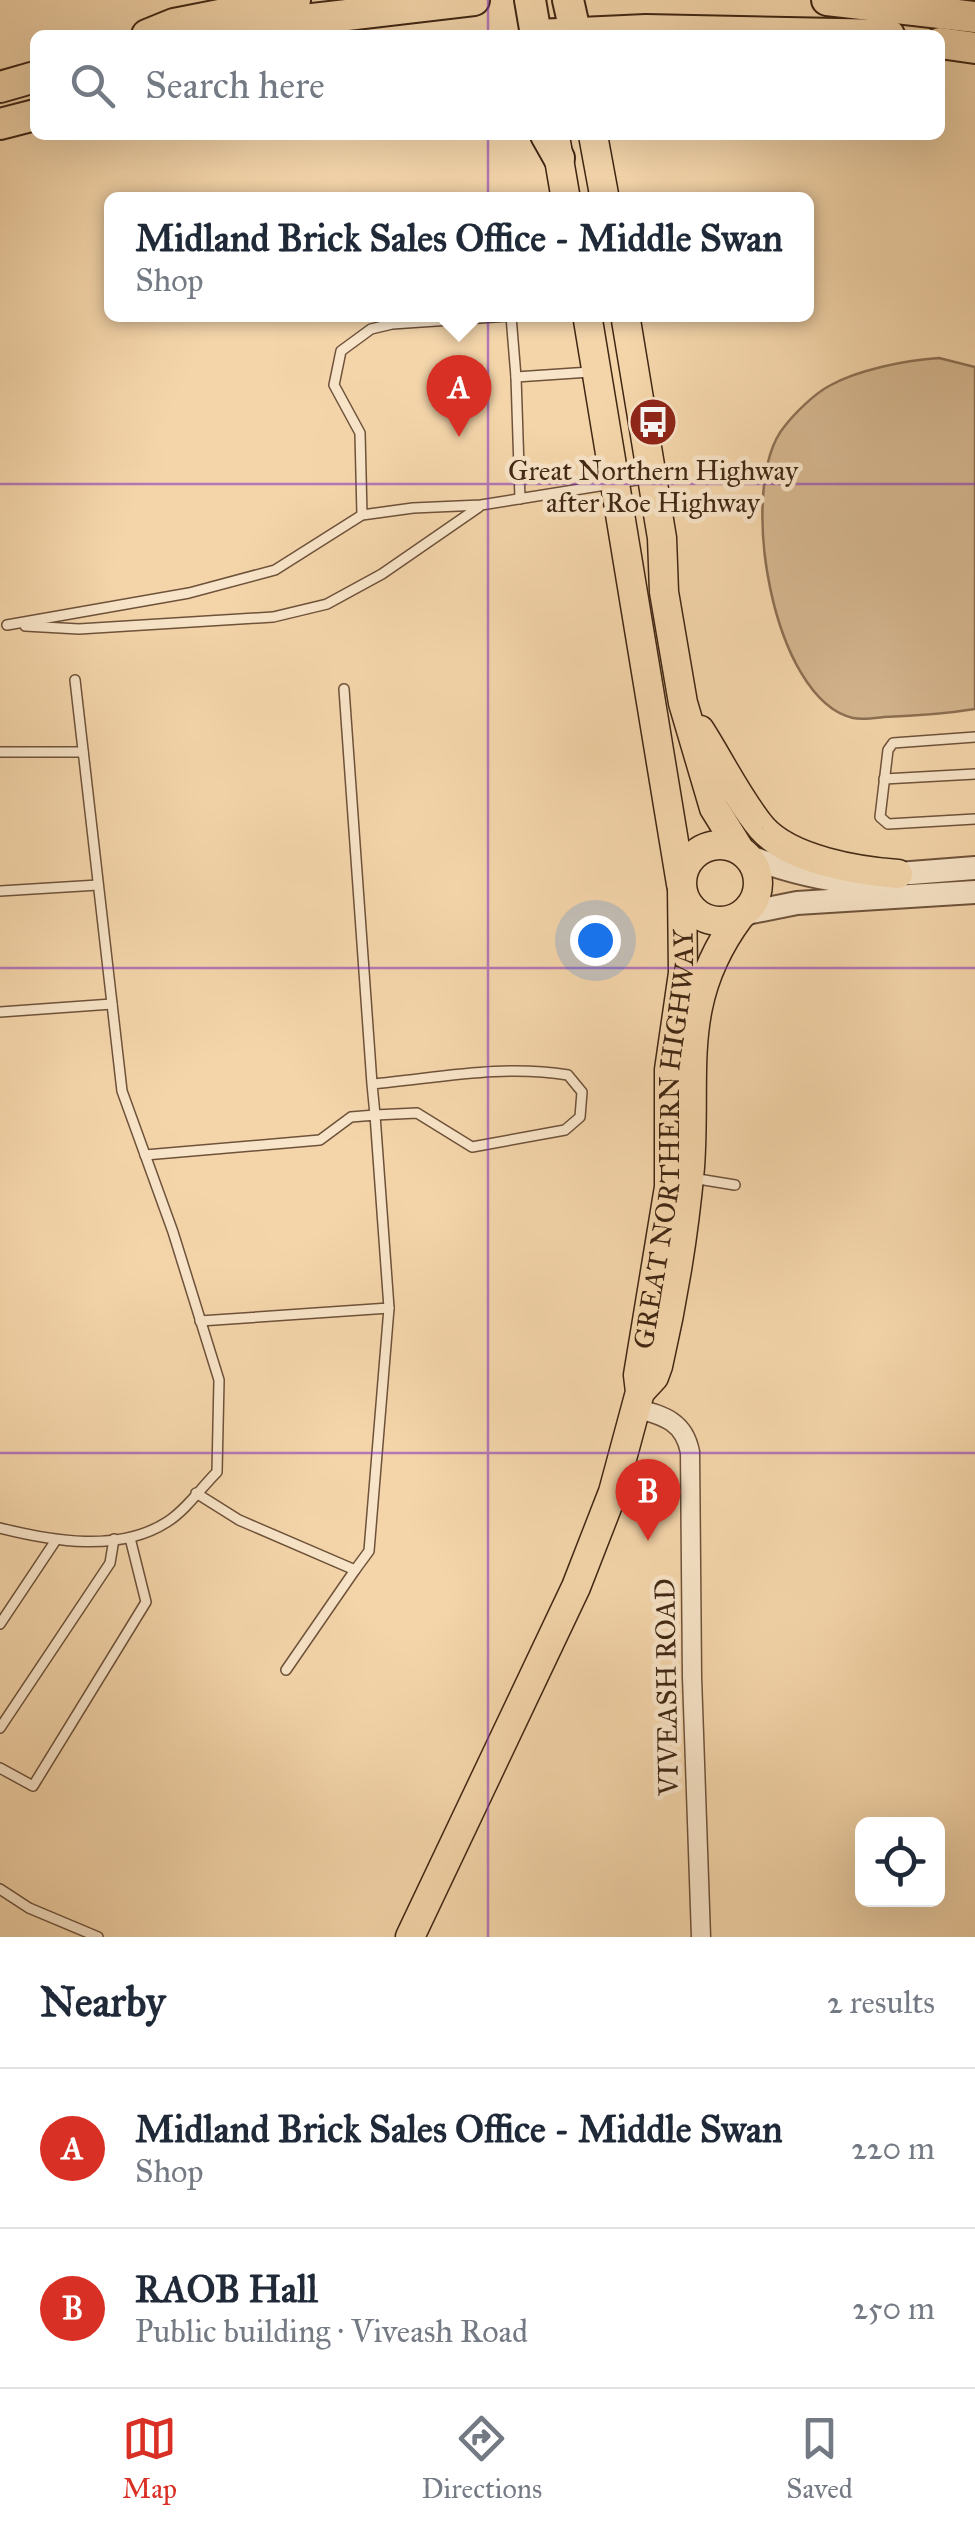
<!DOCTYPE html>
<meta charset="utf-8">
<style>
body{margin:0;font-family:"IM FELL Great Primer",serif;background:#f2f2f3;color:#1f2937}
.controls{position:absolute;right:30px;bottom:30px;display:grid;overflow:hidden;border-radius:15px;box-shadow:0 10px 40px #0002}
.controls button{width:90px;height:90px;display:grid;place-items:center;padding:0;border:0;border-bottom:2px solid #e0e1e3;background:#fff;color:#1f2937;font:50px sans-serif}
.you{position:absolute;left:595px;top:940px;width:35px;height:35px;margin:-25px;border:8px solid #fff;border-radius:50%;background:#1a73e8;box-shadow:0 0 0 15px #1a73e833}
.badge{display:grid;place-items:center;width:65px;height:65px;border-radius:50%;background:#d93025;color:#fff;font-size:32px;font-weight:700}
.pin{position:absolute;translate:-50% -82px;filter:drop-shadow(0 2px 5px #0008)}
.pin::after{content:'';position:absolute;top:52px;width:35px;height:30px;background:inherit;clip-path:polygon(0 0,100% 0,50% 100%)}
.popup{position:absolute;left:104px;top:192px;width:710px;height:130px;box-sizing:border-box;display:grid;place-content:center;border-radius:15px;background:#fff;filter:drop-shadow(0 2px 8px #0005);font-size:32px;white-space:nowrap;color:#747a83}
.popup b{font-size:38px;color:#1f2937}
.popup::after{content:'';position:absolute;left:50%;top:100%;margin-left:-20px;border:20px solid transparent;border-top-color:#fff}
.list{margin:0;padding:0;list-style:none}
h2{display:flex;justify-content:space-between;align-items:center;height:130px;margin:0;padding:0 40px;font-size:42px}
h2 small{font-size:32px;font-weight:400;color:#747a83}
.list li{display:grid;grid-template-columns:65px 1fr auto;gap:30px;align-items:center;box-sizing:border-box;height:160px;padding:0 40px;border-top:2px solid #e0e1e3}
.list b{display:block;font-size:38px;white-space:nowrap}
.list p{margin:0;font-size:32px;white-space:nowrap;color:#747a83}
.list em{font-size:32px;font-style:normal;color:#747a83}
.icon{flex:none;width:55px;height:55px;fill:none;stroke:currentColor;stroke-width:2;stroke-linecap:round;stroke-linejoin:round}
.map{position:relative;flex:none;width:975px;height:1937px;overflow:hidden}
.search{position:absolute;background:#fff;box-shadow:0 10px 40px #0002;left:30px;right:30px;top:30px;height:110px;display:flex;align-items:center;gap:25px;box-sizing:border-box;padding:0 35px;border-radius:15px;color:#747a83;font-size:38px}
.sheet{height:450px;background:#fff}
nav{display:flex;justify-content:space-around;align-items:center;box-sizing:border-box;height:140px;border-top:2px solid #e0e1e3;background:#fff;font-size:28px;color:#747a83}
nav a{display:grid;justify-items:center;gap:5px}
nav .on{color:#d93025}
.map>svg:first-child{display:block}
</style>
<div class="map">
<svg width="975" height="1937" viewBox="0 0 975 1937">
<rect width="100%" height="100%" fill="#f4d5aa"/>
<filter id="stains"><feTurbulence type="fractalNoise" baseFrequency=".002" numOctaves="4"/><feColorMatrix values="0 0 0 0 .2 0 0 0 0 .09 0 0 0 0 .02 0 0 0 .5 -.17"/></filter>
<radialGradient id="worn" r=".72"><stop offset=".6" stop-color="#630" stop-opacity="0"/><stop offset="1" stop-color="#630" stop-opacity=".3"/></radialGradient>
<path fill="#d6b790" stroke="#8c6f52" stroke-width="2.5" d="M 939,358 L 975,367 L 975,709 C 944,714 915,716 884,717 C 875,718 862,720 853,718 C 772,700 736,486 784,427 C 794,414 814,394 829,386 C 857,370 906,360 939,358 Z"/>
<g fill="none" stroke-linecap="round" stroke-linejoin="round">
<g stroke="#6e523a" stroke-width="12">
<g id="service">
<polyline points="520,499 516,377 590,372"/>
<polyline points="362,515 360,433 334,385 341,351 371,329 392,324 511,316 516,377"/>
<polyline points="7,625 189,593 275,570 362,515 413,508 481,505 649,478"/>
<polyline points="25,626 79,629 273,617 327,604 382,574 479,507"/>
<path d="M 344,689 L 372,1084 L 375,1115 L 417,1113 L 472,1147 L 565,1130 L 580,1117 L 582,1092 L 568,1075 C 502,1064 438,1078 372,1084"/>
<polyline points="975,737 893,743 888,750 880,817 888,824 975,819"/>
<polyline points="0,752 83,752"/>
<polyline points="884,779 975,774"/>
<polyline points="0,891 98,885"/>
<polyline points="0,1012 112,1004"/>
<polyline points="145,1155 320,1140 351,1117 375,1115 389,1308 200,1321"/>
<polyline points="692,1178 735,1185"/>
<polyline points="196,1493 239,1520 355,1570 286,1670"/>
<path d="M 0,1528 C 52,1541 119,1553 167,1522 C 186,1510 201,1488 217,1472 L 219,1380 L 173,1232 L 122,1091 L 75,680"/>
<polyline points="355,1570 369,1551 389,1308"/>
<polyline points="0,1624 56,1540"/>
<polyline points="0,1728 110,1563 114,1539"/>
<polyline points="0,1768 33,1786 146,1602 130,1538"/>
<polyline points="0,1889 29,1908 98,1937"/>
</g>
</g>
<g stroke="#6e523a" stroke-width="21">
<path id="minor" d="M 636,1408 C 664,1416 684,1421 690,1452 L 692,1677 L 701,1937"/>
</g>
<g stroke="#6e523a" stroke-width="26">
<g id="tertiary">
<path d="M 747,856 C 796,874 843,885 895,884 L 898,874 L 975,868"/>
<polyline points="742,914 797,903 975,892"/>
</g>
</g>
<g stroke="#412714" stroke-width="31">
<g id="primary">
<polyline points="593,135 605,200"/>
<polyline points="555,136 566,200"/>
<polyline points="587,314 681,884"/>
<polyline points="625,314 662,538 664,592 683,703 714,808 740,850"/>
<path d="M 700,730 C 720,761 738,799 762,828 C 790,860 858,871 898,874"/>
<circle cx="720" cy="883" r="38"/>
<path d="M 641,1391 L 654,1377 L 658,1366 C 673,1301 684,1234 690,1167 C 697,1070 676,1002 740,916"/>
<path id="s1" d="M 410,1937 L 576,1587 L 613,1492 L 640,1392 L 638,1375 L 669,1187 L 669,1070 L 683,973 L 682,888"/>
</g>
</g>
<g stroke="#412714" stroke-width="34">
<g id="trunk">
<polyline points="530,0 536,35"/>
<polyline points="568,0 575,31"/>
<polyline points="827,0 975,17"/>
<polyline points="147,35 174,24 295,0"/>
<polyline points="227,35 304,20 474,0"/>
<polyline points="537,35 646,30 889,35"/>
<polyline points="940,43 975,48"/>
<polyline points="0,87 35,77"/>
<polyline points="0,124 35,115"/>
<polyline points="546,135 559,158"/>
</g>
</g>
<use href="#service" stroke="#f8e4c8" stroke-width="9"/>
<use href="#minor" stroke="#f8e4c8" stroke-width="18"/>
<use href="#tertiary" stroke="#f8e4c8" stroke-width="22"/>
<use href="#primary" stroke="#f4d5aa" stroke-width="28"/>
<use href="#trunk" stroke="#f4d5aa" stroke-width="30"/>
</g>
<path fill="none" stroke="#7b2cbf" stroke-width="2.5" stroke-opacity="0.55" d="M 488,0 L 488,35M 488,135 L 488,1937M 0,484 L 975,484M 0,968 L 975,968M 0,1453 L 975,1453"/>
<defs>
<g id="bus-disc" transform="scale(2.5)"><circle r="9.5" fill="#8f2418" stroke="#f8e4c8"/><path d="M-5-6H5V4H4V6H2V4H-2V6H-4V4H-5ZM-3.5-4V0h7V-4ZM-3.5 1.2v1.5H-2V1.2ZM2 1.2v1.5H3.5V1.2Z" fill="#fff"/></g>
</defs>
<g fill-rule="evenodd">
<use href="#bus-disc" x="653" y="422"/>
</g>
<g text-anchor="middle" stroke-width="9" stroke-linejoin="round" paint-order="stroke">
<g font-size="28" fill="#412714" stroke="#f8e4c8">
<text x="653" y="480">Great Northern Highway<tspan x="653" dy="32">after Roe Highway</tspan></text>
</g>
<g font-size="28" fill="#412714" stroke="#f8e4c8">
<text dy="10" stroke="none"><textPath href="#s1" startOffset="848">GREAT NORTHERN HIGHWAY</textPath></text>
<text transform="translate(666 1687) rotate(-91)" y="10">VIVEASH ROAD</text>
</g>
</g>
<rect width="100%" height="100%" filter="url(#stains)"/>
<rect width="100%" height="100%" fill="url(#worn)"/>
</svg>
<div class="controls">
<button><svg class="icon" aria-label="locate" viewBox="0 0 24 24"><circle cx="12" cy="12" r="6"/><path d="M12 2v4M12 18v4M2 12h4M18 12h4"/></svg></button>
</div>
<div class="you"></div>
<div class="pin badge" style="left:459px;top:437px">A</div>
<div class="popup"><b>Midland Brick Sales Office - Middle Swan</b>Shop</div>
<div class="pin badge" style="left:648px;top:1541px">B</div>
<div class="search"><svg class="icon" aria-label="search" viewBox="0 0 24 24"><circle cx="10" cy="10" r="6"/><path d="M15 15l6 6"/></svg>Search here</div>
</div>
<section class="sheet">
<h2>Nearby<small>2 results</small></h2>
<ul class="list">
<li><span class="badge">A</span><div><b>Midland Brick Sales Office - Middle Swan</b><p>Shop</p></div><em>220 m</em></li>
<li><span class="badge">B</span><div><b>RAOB Hall</b><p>Public building · Viveash Road</p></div><em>250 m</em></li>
</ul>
</section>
<nav>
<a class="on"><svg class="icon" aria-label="map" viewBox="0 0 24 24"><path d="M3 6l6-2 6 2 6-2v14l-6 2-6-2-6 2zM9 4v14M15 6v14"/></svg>Map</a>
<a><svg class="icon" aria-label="directions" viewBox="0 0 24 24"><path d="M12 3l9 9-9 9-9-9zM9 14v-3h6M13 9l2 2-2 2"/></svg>Directions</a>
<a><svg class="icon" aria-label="saved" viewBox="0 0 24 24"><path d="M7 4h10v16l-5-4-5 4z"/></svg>Saved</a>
</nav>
